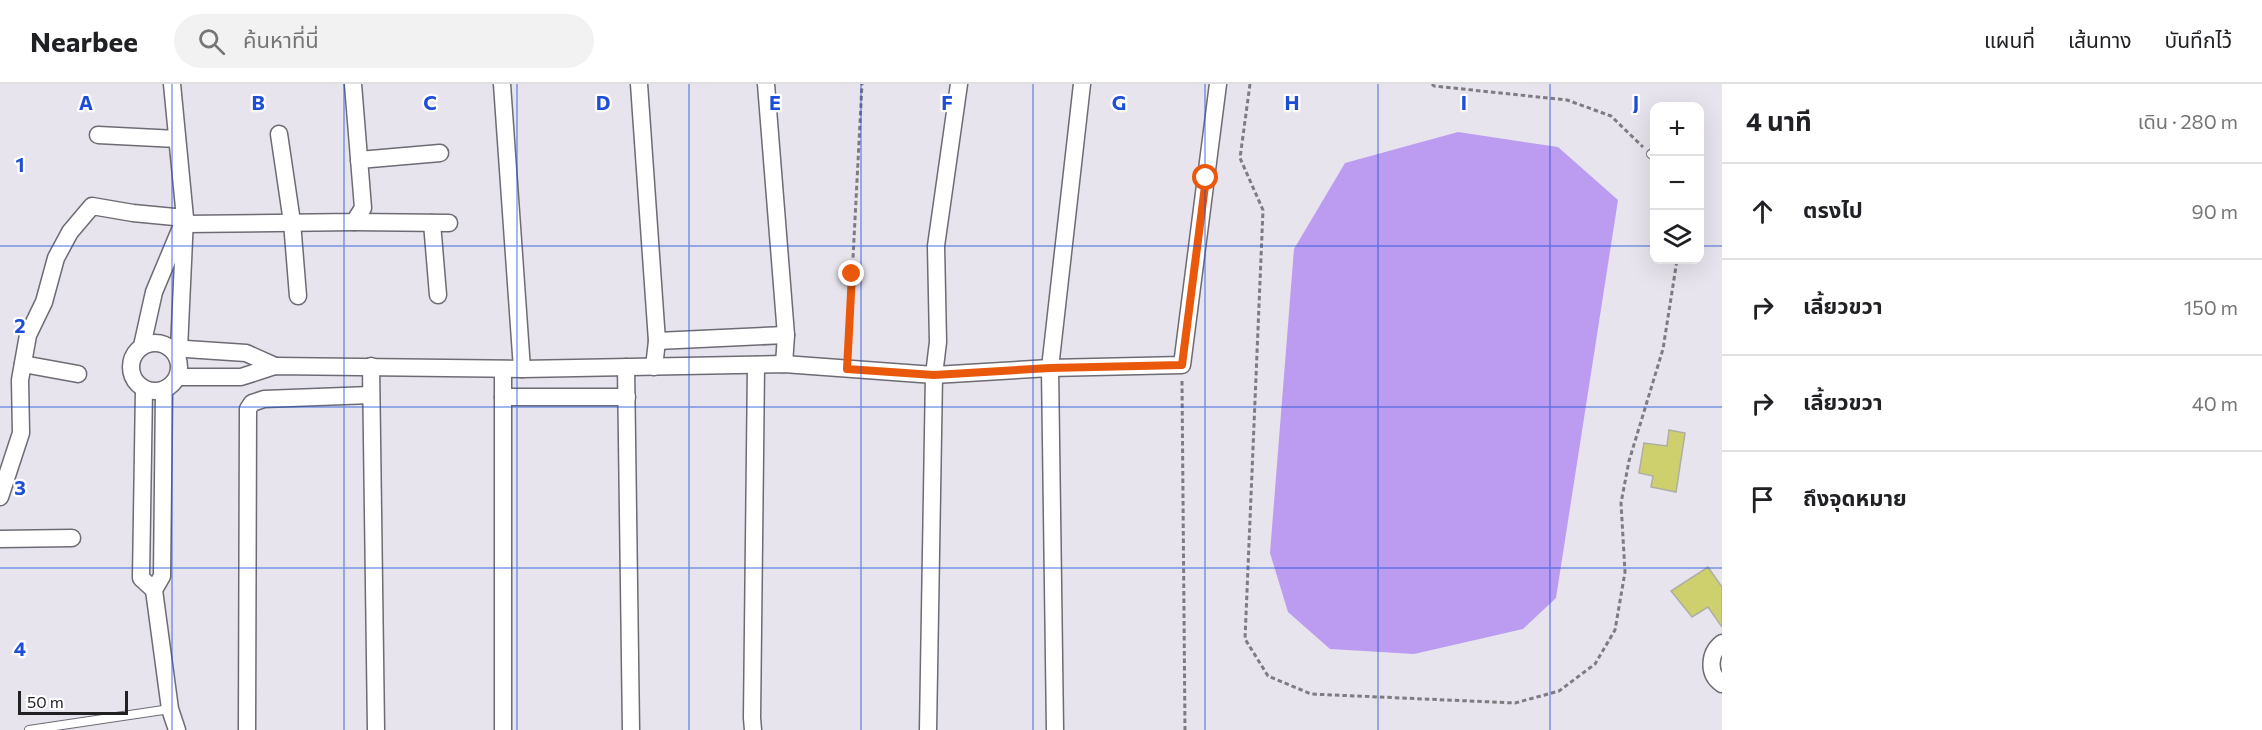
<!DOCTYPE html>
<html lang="th">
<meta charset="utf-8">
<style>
body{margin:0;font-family:Commissioner,"Noto Sans Thai",sans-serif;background:#f2f2f2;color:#202124}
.controls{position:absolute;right:18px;top:18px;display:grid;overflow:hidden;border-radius:12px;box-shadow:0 6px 24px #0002}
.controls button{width:54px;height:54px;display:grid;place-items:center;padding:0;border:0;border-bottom:2px solid #e0e0e0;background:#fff;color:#202124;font:30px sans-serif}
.scale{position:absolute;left:18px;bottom:15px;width:110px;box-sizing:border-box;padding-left:6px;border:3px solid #212023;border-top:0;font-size:16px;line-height:21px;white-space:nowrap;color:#212023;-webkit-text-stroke:4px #fff;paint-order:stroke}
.stop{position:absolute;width:18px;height:18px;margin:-14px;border:4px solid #ea580c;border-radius:50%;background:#fff}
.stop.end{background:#ea580c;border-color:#fff;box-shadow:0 2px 6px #0008}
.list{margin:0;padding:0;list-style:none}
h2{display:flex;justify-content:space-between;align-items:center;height:78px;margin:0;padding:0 24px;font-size:26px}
h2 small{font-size:20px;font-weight:400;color:#757577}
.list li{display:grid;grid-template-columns:39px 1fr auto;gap:18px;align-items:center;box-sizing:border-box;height:96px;padding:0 24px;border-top:2px solid #e0e0e0}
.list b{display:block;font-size:22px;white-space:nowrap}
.list em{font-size:20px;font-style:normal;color:#757577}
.icon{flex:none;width:33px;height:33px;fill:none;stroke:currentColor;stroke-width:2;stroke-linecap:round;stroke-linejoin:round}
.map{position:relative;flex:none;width:1722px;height:646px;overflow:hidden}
header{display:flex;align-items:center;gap:36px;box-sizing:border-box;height:84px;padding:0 30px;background:#fff;border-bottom:2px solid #e0e0e0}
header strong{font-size:28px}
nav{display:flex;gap:33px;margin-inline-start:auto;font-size:21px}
.search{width:420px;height:54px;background:#f2f2f2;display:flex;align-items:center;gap:15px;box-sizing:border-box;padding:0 21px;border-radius:33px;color:#757577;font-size:22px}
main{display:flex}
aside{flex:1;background:#fff}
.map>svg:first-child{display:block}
</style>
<header>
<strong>Nearbee</strong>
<div class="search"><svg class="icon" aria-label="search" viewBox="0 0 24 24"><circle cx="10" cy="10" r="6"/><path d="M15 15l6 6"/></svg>ค้นหาที่นี่</div>
<nav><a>แผนที่</a><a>เส้นทาง</a><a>บันทึกไว้</a></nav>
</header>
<main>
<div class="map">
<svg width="1722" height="646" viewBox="0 0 1722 646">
<rect width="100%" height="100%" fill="#e7e4ed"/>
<polygon fill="#bc9cf0" points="1458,48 1558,63 1618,116 1556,514 1523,545 1414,570 1330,565 1288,528 1270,469 1294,165 1345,79"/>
<g fill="#ced06e" stroke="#adaea4" stroke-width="1.5">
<polygon points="1669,346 1685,349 1676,408 1651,403 1653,392 1639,389 1644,359 1667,362"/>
<polygon points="1708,483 1722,503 1722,543 1708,523 1692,533 1671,507"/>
</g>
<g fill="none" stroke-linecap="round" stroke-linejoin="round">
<g stroke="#6d6b73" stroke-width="10">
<g id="service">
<polyline points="1651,70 1654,68"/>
<polyline points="29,646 170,625"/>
</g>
</g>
<g stroke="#6d6b73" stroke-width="19">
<g id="minor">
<polyline points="172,0 185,134 179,265"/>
<polyline points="502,0 522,285"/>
<polyline points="639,0 657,257 654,283"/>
<polyline points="766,0 786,251 784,280"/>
<polyline points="279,50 292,138 298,212"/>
<polyline points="98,51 177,55"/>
<polyline points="359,76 440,69"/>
<polyline points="354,138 449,139"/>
<polyline points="432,139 438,211"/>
<polyline points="184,140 354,138 363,124 353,0"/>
<polyline points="657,257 786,251"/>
<circle cx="155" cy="283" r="24"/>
<polyline points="171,264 246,269 275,282"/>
<polyline points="23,280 78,290"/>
<polyline points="371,282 376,646"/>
<polyline points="626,283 631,646"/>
<polyline points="178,293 241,293 275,282 522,285 784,280 934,291 1050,284 1182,281 1218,0"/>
<polyline points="144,305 141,494 154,506"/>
<polyline points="164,307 162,492 154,506 170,625 177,646"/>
<polyline points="503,313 627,313"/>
<polyline points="0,413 21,349 20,296 28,251 44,218 56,174 70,148 92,122 133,129 185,134 154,208 142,262"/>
<polyline points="0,455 72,454"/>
<path d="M 1722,559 C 1709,569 1707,590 1722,600"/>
<polyline points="247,646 248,325 252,319 264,315 371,311"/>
<polyline points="503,646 503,285"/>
<polyline points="753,646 752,634 756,281"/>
<polyline points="928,646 934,291 938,258 936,162 959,0"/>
<polyline points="1055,646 1050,284 1082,0"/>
</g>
</g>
<g stroke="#7e7c81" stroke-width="3" stroke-dasharray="4.5 3" stroke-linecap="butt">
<polyline points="1250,0 1240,74 1263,126 1245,555 1268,592 1311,610 1515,619 1559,607 1595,580 1615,546 1625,488 1621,419 1629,377 1663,265 1677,176"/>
<polyline points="1432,0 1434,2 1567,16 1611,32 1643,63"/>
<polyline points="848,271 862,0"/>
<polyline points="1182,297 1185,646"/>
</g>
<use href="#service" stroke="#fff" stroke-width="8"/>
<use href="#minor" stroke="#fff" stroke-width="16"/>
</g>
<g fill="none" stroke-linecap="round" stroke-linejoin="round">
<polyline stroke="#ea580c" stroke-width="8" points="852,190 847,285 934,291 1050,284 1182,281 1206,94"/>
</g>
<path fill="none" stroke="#1d4ed8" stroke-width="1.5" stroke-opacity="0.55" d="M 172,0 L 172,646M 344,0 L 344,646M 517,0 L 517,646M 689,0 L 689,646M 861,0 L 861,646M 1033,0 L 1033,646M 1205,0 L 1205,646M 1378,0 L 1378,646M 1550,0 L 1550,646M 0,162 L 1654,162M 1700,162 L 1722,162M 0,323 L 1722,323M 0,484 L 1722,484"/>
<g font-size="20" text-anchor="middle" font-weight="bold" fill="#1d4ed8" stroke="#fff" stroke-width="4.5" stroke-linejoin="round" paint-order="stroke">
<text x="86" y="26">A</text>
<text x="258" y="26">B</text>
<text x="430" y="26">C</text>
<text x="603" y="26">D</text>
<text x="775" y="26">E</text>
<text x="947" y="26">F</text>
<text x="1119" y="26">G</text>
<text x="1292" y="26">H</text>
<text x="1464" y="26">I</text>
<text x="1636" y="26">J</text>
<text x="20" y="88">1</text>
<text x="20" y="249">2</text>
<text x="20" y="411">3</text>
<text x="20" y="572">4</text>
</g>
</svg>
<div class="controls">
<button>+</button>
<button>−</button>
<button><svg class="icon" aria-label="layers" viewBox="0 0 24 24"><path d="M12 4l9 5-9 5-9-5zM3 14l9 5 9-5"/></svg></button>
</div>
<div class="scale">50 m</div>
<div class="stop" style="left:1206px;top:94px"></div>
<div class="stop end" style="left:852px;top:190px"></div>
</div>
<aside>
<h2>4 นาที<small>เดิน · 280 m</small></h2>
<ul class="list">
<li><svg class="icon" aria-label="ahead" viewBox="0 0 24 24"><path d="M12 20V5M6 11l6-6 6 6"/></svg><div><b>ตรงไป</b></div><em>90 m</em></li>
<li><svg class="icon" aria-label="right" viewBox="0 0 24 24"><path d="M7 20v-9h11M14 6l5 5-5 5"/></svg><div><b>เลี้ยวขวา</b></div><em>150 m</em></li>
<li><svg class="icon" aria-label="right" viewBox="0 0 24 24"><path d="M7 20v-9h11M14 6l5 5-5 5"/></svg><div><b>เลี้ยวขวา</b></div><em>40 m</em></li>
<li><svg class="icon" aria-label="arrive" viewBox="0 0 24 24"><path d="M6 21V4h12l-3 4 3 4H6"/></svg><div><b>ถึงจุดหมาย</b></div></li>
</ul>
</aside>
</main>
